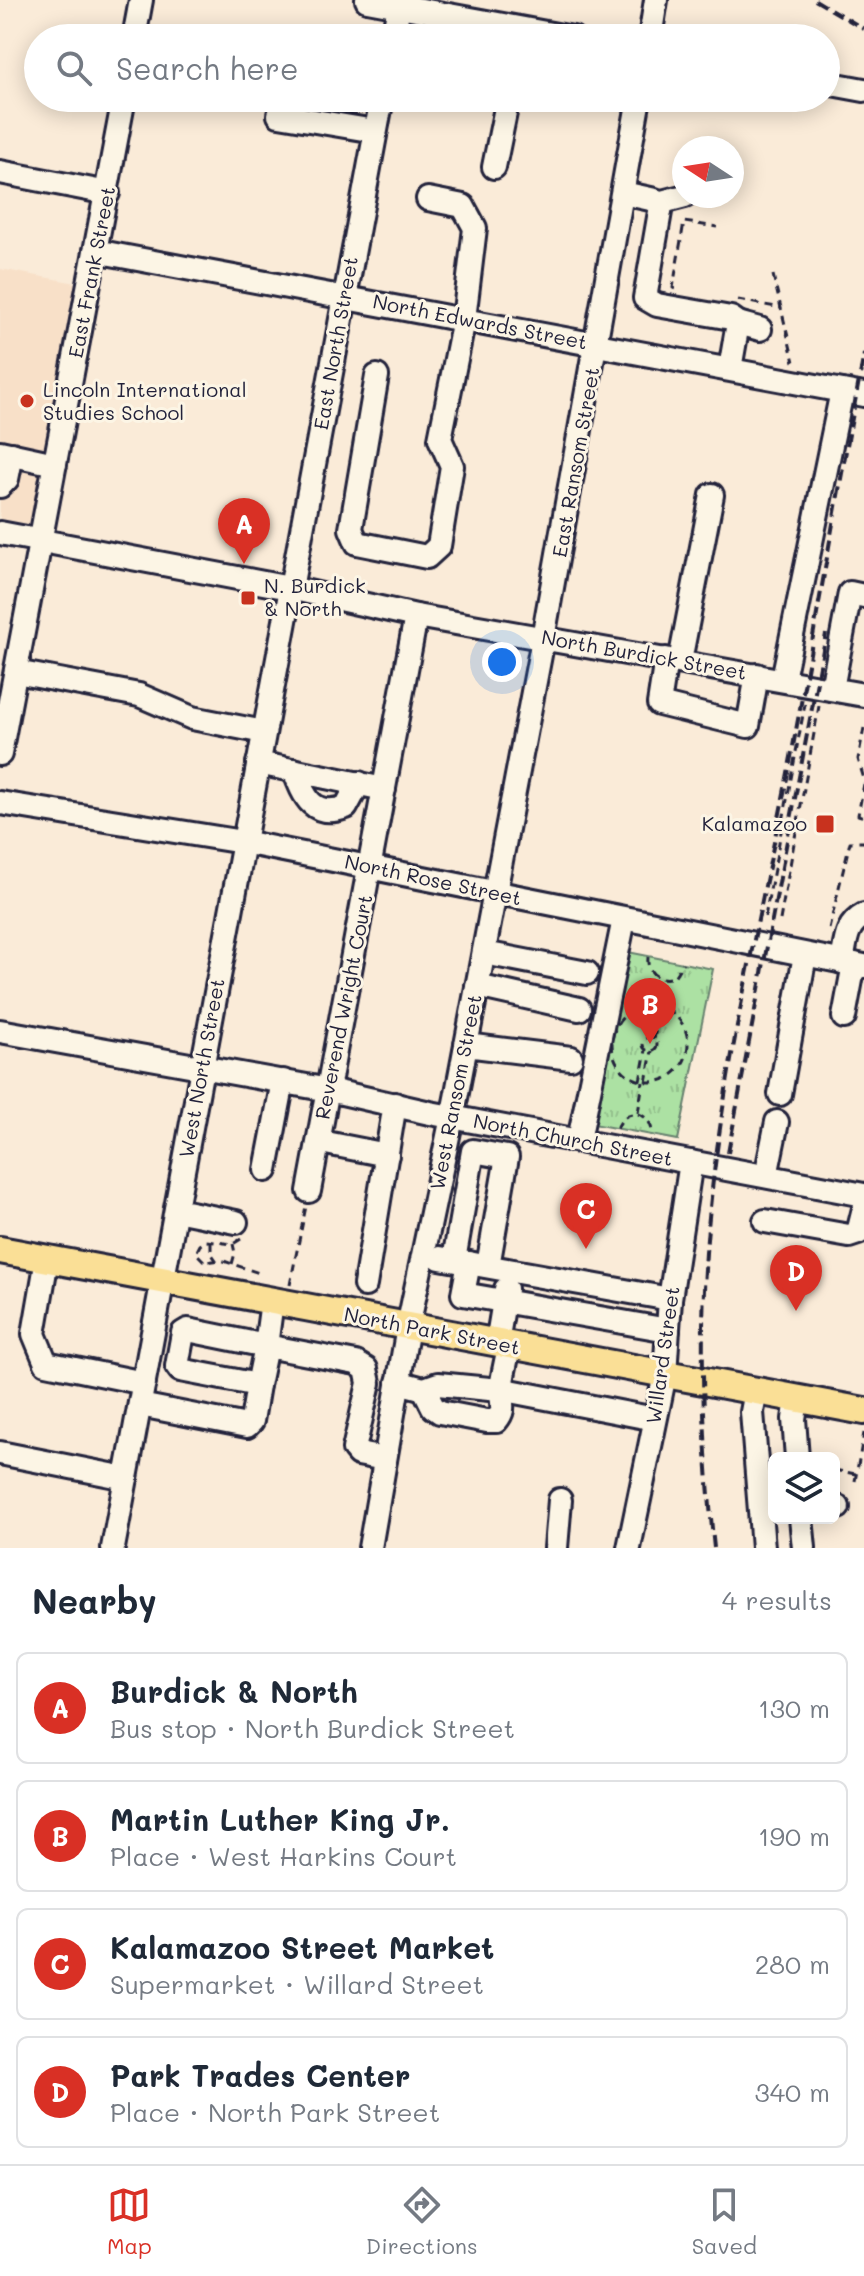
<!DOCTYPE html>
<meta charset="utf-8">
<style>
body{margin:0;font-family:Mali,sans-serif;background:#f6f6f7;color:#1f2937}
.controls{position:absolute;right:24px;bottom:24px;display:grid;overflow:hidden;border-radius:12px;box-shadow:0 4px 20px #0003}
.controls button{width:72px;height:72px;display:grid;place-items:center;padding:0;border:0;border-bottom:2px solid #e0e1e3;background:#fff;color:#1f2937;font:40px sans-serif}
.compass{position:absolute;left:672px;top:136px;width:72px;height:72px;border-radius:50%;background:#fff;box-shadow:0 4px 20px #0003;rotate:282deg}
.you{position:absolute;left:502px;top:662px;width:28px;height:28px;margin:-20px;border:6px solid #fff;border-radius:50%;background:#1a73e8;box-shadow:0 0 0 12px #1a73e833}
.badge{display:grid;place-items:center;width:52px;height:52px;border-radius:50%;background:#d93025;color:#fff;font-size:26px;font-weight:700}
.pin{position:absolute;translate:-50% -66px;filter:drop-shadow(0 2px 4px #0008)}
.pin::after{content:'';position:absolute;top:42px;width:28px;height:24px;background:inherit;clip-path:polygon(0 0,100% 0,50% 100%)}
.list{margin:0;padding:0;list-style:none}
h2{display:flex;justify-content:space-between;align-items:center;height:104px;margin:0;padding:0 32px;font-size:34px}
h2 small{font-size:26px;font-weight:400;color:#747a83}
.list li{display:grid;grid-template-columns:52px 1fr auto;gap:24px;align-items:center;box-sizing:border-box;height:112px;margin:0 16px 16px;padding:0 16px;border:2px solid #e0e1e3;border-radius:12px}
.list b{display:block;font-size:30px;white-space:nowrap}
.list p{margin:0;font-size:26px;white-space:nowrap;color:#747a83}
.list em{font-size:26px;font-style:normal;color:#747a83}
.icon{flex:none;width:44px;height:44px;fill:none;stroke:currentColor;stroke-width:2;stroke-linecap:round;stroke-linejoin:round}
.map{position:relative;flex:none;width:864px;height:1548px;overflow:hidden}
.search{position:absolute;background:#fff;box-shadow:0 4px 20px #0003;left:24px;right:24px;top:24px;height:88px;display:flex;align-items:center;gap:20px;box-sizing:border-box;padding:0 28px;border-radius:44px;color:#747a83;font-size:30px}
.sheet{height:616px;background:#fff}
nav{display:flex;justify-content:space-around;align-items:center;box-sizing:border-box;height:112px;border-top:2px solid #e0e1e3;background:#fff;font-size:22px;color:#747a83}
nav a{display:grid;justify-items:center;gap:4px}
nav .on{color:#d93025}
.map>svg:first-child{display:block}
</style>
<div class="map">
<svg width="864" height="1548" viewBox="0 0 864 1548">
<defs>
<pattern id="grass-tufts" width="24" height="20" patternUnits="userSpaceOnUse" patternTransform="scale(2)"><rect width="24" height="20" fill="#ace1a3"/><path d="M3 7l-1-3M5 7V3M7 7l1-3M15 17l-1-3M17 17v-4M19 17l1-3" fill="none" stroke="#94c18d"/></pattern>
</defs>
<rect width="100%" height="100%" fill="#faebd8"/>
<filter id="ink" filterUnits="userSpaceOnUse"><feTurbulence type="fractalNoise" baseFrequency=".0125" numOctaves="2"/><feDisplacementMap in="SourceGraphic" scale="16" xChannelSelector="R" yChannelSelector="G"/><feConvolveMatrix kernelMatrix="1 2 1 2 8 2 1 2 1" color-interpolation-filters="sRGB"/></filter>
<g filter="url(#ink)">
<polygon fill="#f8e0c8" points="0,269 76,283 30,525 0,519"/>
<polygon fill="url(#grass-tufts)" stroke="#67826f" stroke-width="2" points="618,950 713,969 678,1140 583,1122"/>
<g fill="none" stroke-linecap="round" stroke-linejoin="round">
<g stroke="#22223b" stroke-width="28">
<g id="minor">
<polyline points="367,0 573,38"/>
<polyline points="134,38 141,0"/>
<polyline points="393,38 400,0"/>
<polyline points="650,38 656,0"/>
<polyline points="826,83 864,90"/>
<polyline points="279,115 375,131"/>
<polyline points="494,167 508,98"/>
<polyline points="0,172 108,193"/>
<polyline points="623,193 655,200 661,206 645,298 657,305 731,318 738,323 730,369"/>
<polyline points="658,203 685,196"/>
<polyline points="95,251 864,395"/>
<polyline points="738,323 760,329"/>
<polyline points="377,376 351,529 357,543 427,557 439,546 452,466 440,439 464,319 475,228 463,206 428,199"/>
<polyline points="0,452 55,464"/>
<polyline points="0,486 7,479 12,454"/>
<polyline points="0,533 290,588 416,616 864,695"/>
<polyline points="666,659 659,704 748,726 757,675"/>
<polyline points="680,661 712,495"/>
<polyline points="16,672 139,695 192,718 264,732"/>
<polyline points="783,679 842,391"/>
<polyline points="832,689 850,593 864,596"/>
<polyline points="0,754 124,98"/>
<polyline points="258,763 384,789"/>
<path d="M 294,770 C 304,797 313,819 346,807 L 359,783"/>
<polyline points="0,803 243,842 864,966"/>
<polyline points="484,953 587,973"/>
<path d="M 842,962 C 846,942 845,925 864,915"/>
<polyline points="477,986 579,1009"/>
<polyline points="844,1017 854,964"/>
<polyline points="0,1031 329,1090 430,1113 864,1195"/>
<polyline points="466,1045 571,1058"/>
<polyline points="780,1094 805,955"/>
<polyline points="579,1140 624,919"/>
<polyline points="331,1144 387,1155"/>
<polyline points="266,1170 283,1081"/>
<polyline points="766,1176 777,1122"/>
<polyline points="309,1191 416,616"/>
<polyline points="176,1210 236,1222"/>
<polyline points="765,1221 849,1236 858,1233 864,1209"/>
<polyline points="440,1258 670,1299"/>
<polyline points="47,1259 34,1334 46,1363 144,1383"/>
<polyline points="454,1260 473,1151 507,1157 488,1266"/>
<polyline points="469,1263 463,1294 668,1330"/>
<polyline points="365,1285 395,1104"/>
<polyline points="497,1343 506,1289"/>
<polyline points="398,1382 424,1389 438,1384 510,1391 655,1419"/>
<polyline points="258,1385 266,1346 356,1363 366,1369 369,1383 354,1449 358,1454 385,1459"/>
<path d="M 424,1389 L 433,1407 L 440,1412 L 487,1421 L 496,1421 C 506,1410 501,1403 501,1390 C 502,1376 507,1360 509,1345"/>
<polyline points="756,1391 752,1412 763,1548"/>
<polyline points="140,1405 247,1426 252,1421 258,1385 180,1370 177,1366 183,1333 188,1330 266,1346 272,1301"/>
<polyline points="0,1453 126,1478"/>
<polyline points="797,1458 794,1419 797,1399"/>
<polyline points="834,1506 838,1507"/>
<polyline points="801,1518 804,1548"/>
<polyline points="113,1548 382,98"/>
<polyline points="370,1548 408,1327 456,1098 540,655 639,98"/>
<polyline points="556,1548 560,1500"/>
<polyline points="629,1548 665,1374 670,1299 691,1162"/>
</g>
</g>
<g stroke="#22223b" stroke-width="32">
<polyline id="major" points="0,1250 864,1411"/>
</g>
<g stroke="#22223b" stroke-width="3" stroke-dasharray="8 6" stroke-linecap="butt">
<polyline points="773,275 794,362"/>
<polyline points="675,289 673,288 684,222 717,227"/>
<polyline points="738,300 781,308"/>
<polyline points="864,728 858,759 864,779"/>
<polyline points="864,784 858,815 864,817"/>
<polyline points="765,917 805,704"/>
<polyline points="780,920 819,706"/>
<polyline points="829,929 850,842 864,842"/>
<path d="M 648,957 C 646,973 659,982 674,977 L 683,963"/>
<circle cx="650" cy="1044" r="38"/>
<polyline points="657,1007 662,979"/>
<circle cx="650" cy="1044" r="7"/>
<polyline points="648,1038 654,1007"/>
<polyline points="654,1039 660,1008"/>
<polyline points="640,1081 646,1050"/>
<polyline points="646,1082 652,1051"/>
<polyline points="638,1113 643,1082"/>
<path d="M 617,1129 C 625,1105 653,1111 652,1135"/>
<polyline points="241,1239 233,1244 206,1241 200,1245 196,1253 205,1262 221,1260 259,1273"/>
<polyline points="211,1242 211,1253 216,1260"/>
<polyline points="232,1264 235,1253 233,1244"/>
<polyline points="290,1285 306,1206"/>
<polyline points="834,1470 856,1474"/>
<polyline points="855,1481 864,1433"/>
</g>
<use href="#minor" stroke="#fcf5e5" stroke-width="22"/>
<use href="#major" stroke="#fadf96" stroke-width="26"/>
<g stroke="#22223b" stroke-width="4" stroke-dasharray="12 6" stroke-linecap="butt">
<polyline points="815,0 864,29"/>
<polyline points="728,1153 826,634"/>
<path d="M 714,1548 C 703,1445 699,1342 707,1239 C 720,1084 757,930 787,778 C 814,637 837,495 864,354"/>
</g>
</g>
</g>
<g fill="#c8321e" stroke="#fcf5e5" stroke-width="3">
<circle cx="27" cy="401" r="8"/>
<rect x="240" y="590" width="16" height="16" rx="4"/>
<rect x="815" y="814" width="20" height="20" rx="4"/>
</g>
<g text-anchor="middle" stroke-width="6" stroke-linejoin="round" paint-order="stroke">
<g font-size="20" fill="#22223b" stroke="#fcf5e5">
<text transform="translate(92 272) rotate(-79)" y="7">East Frank Street</text>
<text transform="translate(480 322) rotate(11)" y="7">North Edwards Street</text>
<text transform="translate(336 343) rotate(-80)" y="7">East North Street</text>
<text transform="translate(576 462) rotate(-80)" y="7">East Ransom Street</text>
<text transform="translate(644 655) rotate(10)" y="7">North Burdick Street</text>
<text transform="translate(433 880) rotate(12)" y="7">North Rose Street</text>
<text transform="translate(344 1007) rotate(-79)" y="7">Reverend Wright Court</text>
<text transform="translate(202 1068) rotate(-80)" y="7">West North Street</text>
<text transform="translate(456 1092) rotate(-79)" y="7">West Ransom Street</text>
<text transform="translate(573 1140) rotate(11)" y="7">North Church Street</text>
<text transform="translate(432 1331) rotate(11)" y="7">North Park Street</text>
<text transform="translate(663 1355) rotate(-82)" y="7">Willard Street</text>
</g>
<g font-size="20" fill="#22223b" stroke="#fcf5e5" text-anchor="start">
<text x="43" y="397">Lincoln International<tspan x="43" dy="23">Studies School</tspan></text>
<text x="264" y="593">N. Burdick<tspan x="264" dy="23">&amp; North</tspan></text>
<text x="807" y="831" text-anchor="end">Kalamazoo</text>
</g>
</g>
</svg>
<div class="controls">
<button><svg class="icon" aria-label="layers" viewBox="0 0 24 24"><path d="M12 4l9 5-9 5-9-5zM3 14l9 5 9-5"/></svg></button>
</div>
<svg class="compass" viewBox="-18 -18 36 36"><path d="M0-13l5 13h-10z" fill="#e53935"/><path d="M0 13l5-13h-10z" fill="#747a83"/></svg>
<div class="you"></div>
<div class="pin badge" style="left:244px;top:564px">A</div>
<div class="pin badge" style="left:650px;top:1044px">B</div>
<div class="pin badge" style="left:586px;top:1249px">C</div>
<div class="pin badge" style="left:796px;top:1311px">D</div>
<div class="search"><svg class="icon" aria-label="search" viewBox="0 0 24 24"><circle cx="10" cy="10" r="6"/><path d="M15 15l6 6"/></svg>Search here</div>
</div>
<section class="sheet">
<h2>Nearby<small>4 results</small></h2>
<ul class="list">
<li><span class="badge">A</span><div><b>Burdick &amp; North</b><p>Bus stop · North Burdick Street</p></div><em>130 m</em></li>
<li><span class="badge">B</span><div><b>Martin Luther King Jr.</b><p>Place · West Harkins Court</p></div><em>190 m</em></li>
<li><span class="badge">C</span><div><b>Kalamazoo Street Market</b><p>Supermarket · Willard Street</p></div><em>280 m</em></li>
<li><span class="badge">D</span><div><b>Park Trades Center</b><p>Place · North Park Street</p></div><em>340 m</em></li>
</ul>
</section>
<nav>
<a class="on"><svg class="icon" aria-label="map" viewBox="0 0 24 24"><path d="M3 6l6-2 6 2 6-2v14l-6 2-6-2-6 2zM9 4v14M15 6v14"/></svg>Map</a>
<a><svg class="icon" aria-label="directions" viewBox="0 0 24 24"><path d="M12 3l9 9-9 9-9-9zM9 14v-3h6M13 9l2 2-2 2"/></svg>Directions</a>
<a><svg class="icon" aria-label="saved" viewBox="0 0 24 24"><path d="M7 4h10v16l-5-4-5 4z"/></svg>Saved</a>
</nav>
